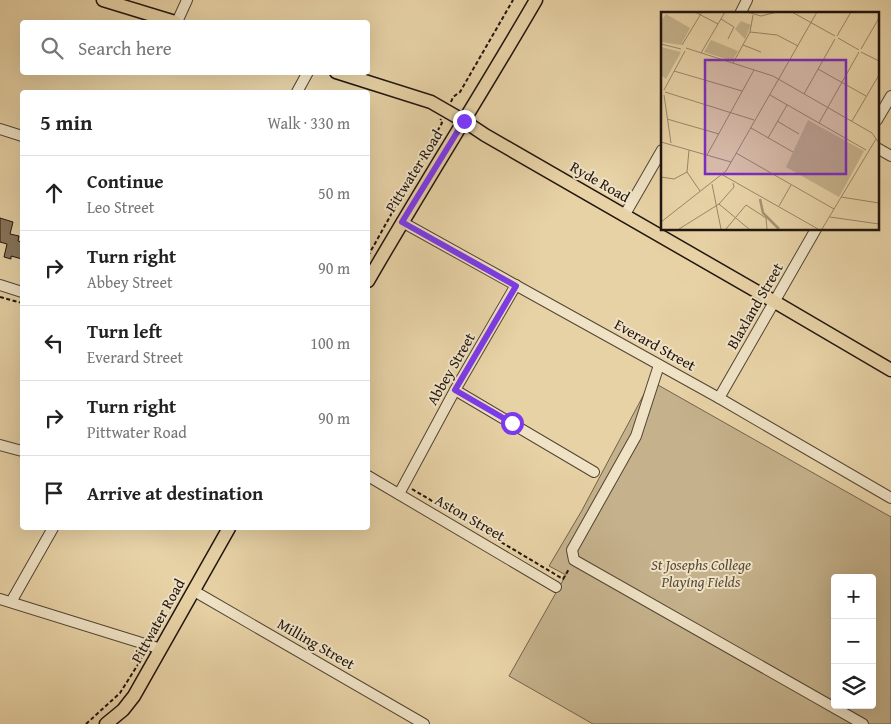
<!DOCTYPE html>
<meta charset="utf-8">
<style>
body{margin:0;font-family:"Gentium Book Plus",serif;background:#f6f6f6;color:#222}
.controls{position:absolute;right:15px;bottom:15px;display:grid;overflow:hidden;border-radius:5px;box-shadow:0 5px 20px #0002}
.controls button{width:45px;height:45px;display:grid;place-items:center;padding:0;border:0;border-bottom:1px solid #e0e0e0;background:#fff;color:#222;font:25px sans-serif}
.stop{position:absolute;width:15px;height:15px;margin:-11px;border:4px solid #7c3aed;border-radius:50%;background:#fff}
.stop.end{background:#7c3aed;border-color:#fff;box-shadow:0 1px 5px #0008}
.list{margin:0;padding:0;list-style:none}
h2{display:flex;justify-content:space-between;align-items:center;height:65px;margin:0;padding:0 20px;font-size:21px}
h2 small{font-size:16px;font-weight:400;color:#767676}
.list li{display:grid;grid-template-columns:32px 1fr auto;gap:15px;align-items:center;box-sizing:border-box;height:75px;padding:0 20px;border-top:1px solid #e0e0e0}
.list b{display:block;font-size:19px;white-space:nowrap}
.list p{margin:0;font-size:16px;white-space:nowrap;color:#767676}
.list em{font-size:16px;font-style:normal;color:#767676}
.icon{flex:none;width:28px;height:28px;fill:none;stroke:currentColor;stroke-width:2;stroke-linecap:round;stroke-linejoin:round}
.map{position:relative;flex:none;width:891px;height:724px;overflow:hidden}
.search{position:absolute;background:#fff;box-shadow:0 5px 20px #0002;left:20px;top:20px;width:350px;height:55px;display:flex;align-items:center;gap:12px;box-sizing:border-box;padding:0 18px;border-radius:5px;color:#767676;font-size:19px}
.panel{position:absolute;background:#fff;box-shadow:0 5px 20px #0002;left:20px;top:90px;width:350px;height:440px;border-radius:5px}
.map>svg:first-child{display:block}
</style>
<div class="map">
<svg width="891" height="724" viewBox="0 0 891 724">
<rect width="100%" height="100%" fill="#e7d2a6"/>
<filter id="stains"><feTurbulence type="fractalNoise" baseFrequency=".004" numOctaves="4"/><feColorMatrix values="0 0 0 0 .2 0 0 0 0 .09 0 0 0 0 .02 0 0 0 .5 -.17"/></filter>
<radialGradient id="worn" r=".72"><stop offset=".6" stop-color="#630" stop-opacity="0"/><stop offset="1" stop-color="#630" stop-opacity=".3"/></radialGradient>
<path fill="#c5b28c" stroke="#73634d" fill-rule="evenodd" d="M 651,381 L 891,517 L 891,724 L 593,724 L 509,676 L 566,575 L 549,566 L 581,512 ZM 835,578 L 872,578 L 872,705 L 835,705 Z"/>
<polygon fill="#88775d" stroke="#21140e" points="0,218 13,222 10,234 19,236 18,241 22,242 22,259 11,256 11,259 4,257 7,244 0,242"/>
<g fill="none" stroke-linecap="round" stroke-linejoin="round">
<g stroke="#524434" stroke-width="12">
<g id="minor">
<polyline points="740,14 747,0"/>
<polyline points="177,22 187,0"/>
<polyline points="297,92 308,72"/>
<polyline points="877,120 891,96"/>
<polyline points="0,129 22,136"/>
<polyline points="877,148 891,156"/>
<polyline points="624,216 662,150"/>
<polyline points="402,222 719,398 891,498"/>
<polyline points="0,285 22,292"/>
<polyline points="659,365 636,436 572,550 574,560 863,724"/>
<polyline points="455,390 594,472"/>
<polyline points="719,398 816,229"/>
<polyline points="0,445 22,451"/>
<polyline points="368,476 556,587"/>
<polyline points="399,494 455,390 516,285"/>
<polyline points="194,591 424,724"/>
<polyline points="0,599 161,649"/>
<polyline points="11,602 53,528"/>
</g>
</g>
<g stroke="#21140e" stroke-width="15">
<g id="major">
<polyline points="103,0 175,22"/>
<polyline points="336,72 431,102 464,121 485,135 775,302 891,370"/>
<path d="M 368,281 C 422,187 481,95 536,0"/>
<polyline points="106,724 123,710 134,696 229,528"/>
</g>
</g>
<g stroke="#21140e" stroke-width="2" stroke-dasharray="4 2.5" stroke-linecap="butt">
<polyline points="451,102 453,97 460,92 513,0"/>
<polyline points="368,256 442,123 440,121 441,119"/>
<polyline points="0,297 22,303"/>
<polyline points="412,489 563,579 569,569"/>
<polyline points="86,724 120,693 142,658"/>
</g>
<use href="#minor" stroke="#efe2c5" stroke-width="10"/>
<use href="#major" stroke="#e7d2a6" stroke-width="12"/>
</g>
<g fill="none" stroke-linecap="round" stroke-linejoin="round">
<polyline stroke="#7c3aed" stroke-width="6" points="464,121 402,222 516,286 455,390 512,423"/>
</g>
<g text-anchor="middle" stroke-width="4" stroke-linejoin="round" paint-order="stroke">
<g font-size="15" fill="#21140e" stroke="#efe2c5">
<text transform="translate(414 171) rotate(-58)" y="5">Pittwater Road</text>
<text transform="translate(600 182) rotate(30)" y="5">Ryde Road</text>
<text transform="translate(755 306) rotate(-60)" y="5">Blaxland Street</text>
<text transform="translate(655 345) rotate(29)" y="5">Everard Street</text>
<text transform="translate(451 369) rotate(-60)" y="5">Abbey Street</text>
<text transform="translate(470 518) rotate(30)" y="5">Aston Street</text>
<text transform="translate(158 621) rotate(-61)" y="5">Pittwater Road</text>
<text transform="translate(316 644) rotate(30)" y="5">Milling Street</text>
</g>
<g font-size="15" font-style="italic" fill="#5a4b3a" stroke="#efe2c5">
<text x="701" y="570">St Josephs College<tspan x="701" dy="17">Playing Fields</tspan></text>
</g>
</g>
<g transform="translate(661 12)">
<rect width="218" height="218" fill="#e7d2a6"/>
<path d="M 5,2 L 29,16 L 20,33 L 0,30 L 0,9 ZM 80,9 L 90,13 L 84,27 L 74,17 ZM 50,28 L 77,39 L 71,49 L 43,40 ZM 0,35 L 20,40 L 5,67 L 0,63 ZM 147,108 L 203,139 L 178,185 L 125,155 Z" fill="#c5b28c"/>
<path fill="none" stroke="#a49172" stroke-width="2.5" d="M 99,187 L 102,201 L 118,217"/>
<path fill="none" stroke="#988669" stroke-width="1" d="M 34,0 L 57,12M 86,0 L 100,4 L 116,0M 131,0 L 174,24M 60,7 L 73,15 L 67,27M 89,20 L 116,23 L 137,34M 176,24 L 190,0M 177,26 L 198,38M 0,32 L 20,37M 21,33 L 41,0M 82,33 L 100,40M 25,36 L 112,64 L 211,121 L 218,131M 200,37 L 218,6M 200,40 L 218,49M 40,41 L 64,0M 72,51 L 89,20 L 92,3M 157,57 L 205,84M 13,59 L 81,79M 3,78 L 24,39M 4,80 L 93,108M 143,82 L 174,27M 3,83 L 10,131M 109,83 L 205,138M 6,107 L 58,122M 116,109 L 138,122M 191,109 L 218,63M 158,111 L 198,40M 90,116 L 132,140M 107,126 L 126,93M 0,130 L 70,150M 28,138 L 26,160 L 39,179M 75,141 L 173,197M 46,143 L 93,58M 60,162 L 157,217M 0,165 L 13,167 L 26,160M 51,172 L 60,217M 180,185 L 218,191M 58,192 L 88,217M 118,194 L 130,173M 169,205 L 218,212M 0,210 L 65,159 L 156,0M 18,217 L 58,192 L 73,175 L 72,171M 65,217 L 85,193 L 105,206 L 106,217M 161,217 L 215,127"/>
<path fill="#7b2cbf" fill-opacity="0.15" stroke="#7b2cbf" stroke-width="2.5" d="M 44,48 L 185,48 L 185,162 L 44,162 Z"/>
<rect width="218" height="218" fill="none" stroke="#21140e" stroke-width="2.5"/>
</g>
<rect width="100%" height="100%" filter="url(#stains)"/>
<rect width="100%" height="100%" fill="url(#worn)"/>
</svg>
<div class="controls">
<button>+</button>
<button>−</button>
<button><svg class="icon" aria-label="layers" viewBox="0 0 24 24"><path d="M12 4l9 5-9 5-9-5zM3 14l9 5 9-5"/></svg></button>
</div>
<div class="stop" style="left:512px;top:423px"></div>
<div class="stop end" style="left:464px;top:121px"></div>
<div class="search"><svg class="icon" aria-label="search" viewBox="0 0 24 24"><circle cx="10" cy="10" r="6"/><path d="M15 15l6 6"/></svg>Search here</div>
<section class="panel">
<h2>5 min<small>Walk · 330 m</small></h2>
<ul class="list">
<li><svg class="icon" aria-label="ahead" viewBox="0 0 24 24"><path d="M12 20V5M6 11l6-6 6 6"/></svg><div><b>Continue</b><p>Leo Street</p></div><em>50 m</em></li>
<li><svg class="icon" aria-label="right" viewBox="0 0 24 24"><path d="M7 20v-9h11M14 6l5 5-5 5"/></svg><div><b>Turn right</b><p>Abbey Street</p></div><em>90 m</em></li>
<li><svg class="icon" aria-label="left" viewBox="0 0 24 24"><path d="M17 20v-9H6M10 6l-5 5 5 5"/></svg><div><b>Turn left</b><p>Everard Street</p></div><em>100 m</em></li>
<li><svg class="icon" aria-label="right" viewBox="0 0 24 24"><path d="M7 20v-9h11M14 6l5 5-5 5"/></svg><div><b>Turn right</b><p>Pittwater Road</p></div><em>90 m</em></li>
<li><svg class="icon" aria-label="arrive" viewBox="0 0 24 24"><path d="M6 21V4h12l-3 4 3 4H6"/></svg><div><b>Arrive at destination</b></div></li>
</ul>
</section>
</div>
